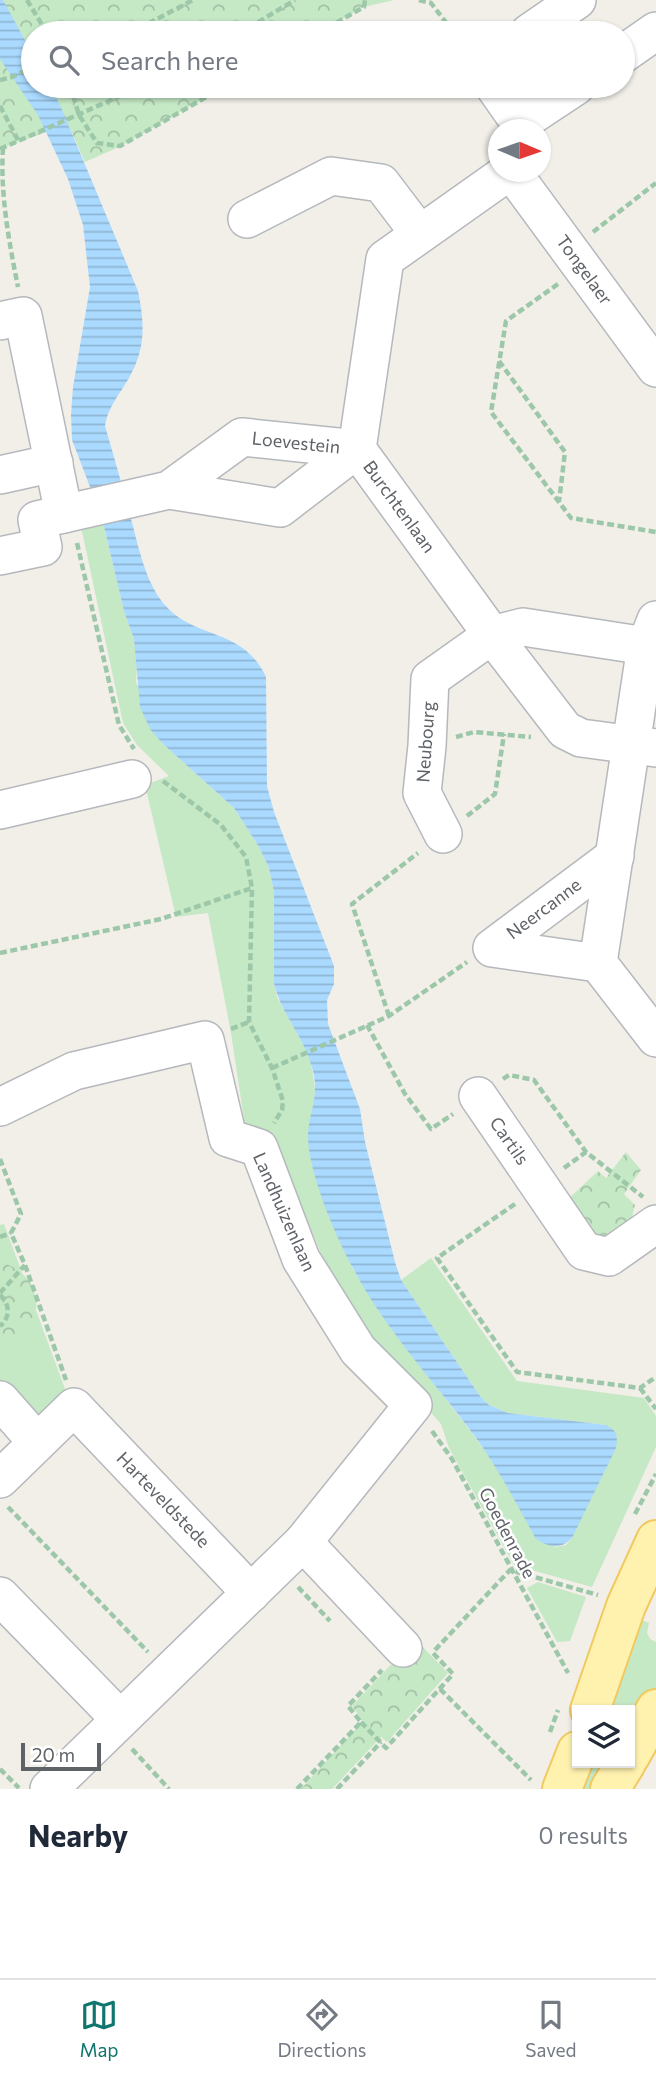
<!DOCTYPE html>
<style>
body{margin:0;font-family:Commissioner,sans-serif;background:#f6f6f7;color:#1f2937}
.controls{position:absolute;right:21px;bottom:21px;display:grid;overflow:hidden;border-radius:0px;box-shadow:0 2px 5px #0004}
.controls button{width:63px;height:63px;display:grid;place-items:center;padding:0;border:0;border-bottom:2px solid #e0e1e3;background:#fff;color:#1f2937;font:35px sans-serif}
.compass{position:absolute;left:488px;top:119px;width:63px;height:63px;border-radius:50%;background:#fff;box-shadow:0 2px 5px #0004;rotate:92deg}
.scale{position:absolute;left:21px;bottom:18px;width:80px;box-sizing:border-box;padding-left:7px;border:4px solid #5f6368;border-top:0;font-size:19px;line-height:24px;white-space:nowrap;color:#5f6368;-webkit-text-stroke:5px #fff;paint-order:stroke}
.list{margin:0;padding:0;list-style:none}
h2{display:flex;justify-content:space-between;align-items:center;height:91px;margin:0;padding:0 28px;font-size:30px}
h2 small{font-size:23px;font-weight:400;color:#747a83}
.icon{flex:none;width:38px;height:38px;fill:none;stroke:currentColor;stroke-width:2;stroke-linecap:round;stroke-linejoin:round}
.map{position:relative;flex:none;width:656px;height:1789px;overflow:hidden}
.search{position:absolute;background:#fff;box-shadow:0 2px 5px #0004;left:21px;right:21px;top:21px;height:77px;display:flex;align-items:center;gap:18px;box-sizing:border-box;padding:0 24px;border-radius:38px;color:#747a83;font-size:26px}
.sheet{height:189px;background:#fff}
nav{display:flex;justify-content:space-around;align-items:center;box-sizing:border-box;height:98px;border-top:2px solid #e0e1e3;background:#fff;font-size:19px;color:#747a83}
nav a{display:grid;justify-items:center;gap:4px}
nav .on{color:#0f766e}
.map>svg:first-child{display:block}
</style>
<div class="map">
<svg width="656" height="1789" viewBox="0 0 656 1789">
<defs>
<pattern id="park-crowns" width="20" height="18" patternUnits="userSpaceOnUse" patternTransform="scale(1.75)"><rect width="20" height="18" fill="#c5e8c5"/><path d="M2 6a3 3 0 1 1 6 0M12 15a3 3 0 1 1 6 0" fill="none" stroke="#a3c0a4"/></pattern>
<pattern id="water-rules" width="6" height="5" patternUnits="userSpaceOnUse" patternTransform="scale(1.75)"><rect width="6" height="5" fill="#aadaff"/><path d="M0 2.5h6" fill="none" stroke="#8eb4d2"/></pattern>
</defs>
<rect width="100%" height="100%" fill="#f1efe8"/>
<g fill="#c5e8c5">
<polygon points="102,518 124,611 134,639 137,663 136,682 163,744 234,808 259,847 269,868 274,892 274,984 277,997 310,1057 315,1089 314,1109 308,1131 329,1212 353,1269 383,1317 474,1436 555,1547 566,1545 572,1538 606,1425 508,1413 489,1405 480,1396 401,1280 431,1258 517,1381 644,1398 656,1416 656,1447 592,1587 514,1565 449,1448 441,1424 388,1363 355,1316 320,1251 278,1149 245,1126 231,1033 208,913 176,917 145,785 169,776 137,745 123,723 80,522"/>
<polygon points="4,1224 68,1397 38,1425 0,1387 0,1225"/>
<polygon points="538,1582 586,1597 570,1641 557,1642 527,1588"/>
<polygon points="634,1617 649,1623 647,1633 650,1639 656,1642 656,1687 630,1734 630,1710 601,1710"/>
<polygon points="582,1763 614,1763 599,1789 573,1789"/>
</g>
<g fill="url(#park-crowns)">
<polygon points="0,0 394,0 364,7 318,33 33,33 33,86 226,86 121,146 85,162 68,124 0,149"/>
<polygon points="626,1152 641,1170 624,1194 635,1205 631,1221 609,1239 593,1234 565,1202 598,1171 606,1178"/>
<path d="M 0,1262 C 50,1275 47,1337 0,1355 Z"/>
<polygon points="415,1639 448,1673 387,1742 381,1737 332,1789 301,1789 363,1721 352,1706"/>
</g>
<path fill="url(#water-rules)" d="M 0,0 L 3,0 L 33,55 L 33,86 L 50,86 L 60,105 L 138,291 C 144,320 146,345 132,372 C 123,391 108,405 105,426 C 114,457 123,488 131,519 C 139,548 145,581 164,604 C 195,641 242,626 266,677 L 267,786 L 274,812 L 334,966 L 334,984 L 327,1000 L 328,1024 L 360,1109 L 365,1142 L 395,1262 L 401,1280 L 480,1396 L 489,1405 L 508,1413 L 606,1425 C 617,1431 618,1435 616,1448 L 572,1538 C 561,1550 548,1547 536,1539 C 516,1503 497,1466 473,1434 C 433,1380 385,1329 354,1270 C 336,1238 307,1170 308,1134 C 309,1114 318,1099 314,1076 C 308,1041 282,1017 274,984 L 274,892 L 269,868 L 259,847 L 234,808 L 163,744 L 150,729 L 140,707 L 134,639 L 124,611 L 102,518 L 72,440 L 71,415 L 73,387 L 90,287 L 83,225 L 68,179 L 38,115 L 0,59 Z"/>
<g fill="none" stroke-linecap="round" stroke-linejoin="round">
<g stroke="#b5b8bc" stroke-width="40">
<g id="minor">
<polyline points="529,33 577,0"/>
<polyline points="623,54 656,31"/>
<polyline points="494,86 520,123 519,130"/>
<polyline points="520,123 576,86"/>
<polyline points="508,172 385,259 357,449 492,635 565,730 581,738 656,748"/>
<polyline points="512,172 656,368"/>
<polyline points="247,219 331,176 381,183 419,233"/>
<polyline points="0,321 23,316 64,514"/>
<polyline points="0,475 54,463"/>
<polyline points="0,556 43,547 37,520 169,490 280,508 357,449 242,437 169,490"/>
<polyline points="656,620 646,646 598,963 656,1038"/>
<polyline points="0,810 132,779"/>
<polyline points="443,834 422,793 427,746 430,679 492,635 523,627 646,646"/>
<polyline points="598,963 492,948 615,856"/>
<polyline points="478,1096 584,1251 609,1257 656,1224"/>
<polyline points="0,1107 74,1071 205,1040 228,1138 259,1148 301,1259 358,1350 413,1405 303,1542 49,1789"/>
<polyline points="0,1400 37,1442"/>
<polyline points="0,1479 74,1407 251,1593"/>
<polyline points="303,1542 403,1648"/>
<polyline points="0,1596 120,1719"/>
</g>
</g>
<g stroke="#f2c960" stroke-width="42">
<g id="major">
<polyline points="590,1710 626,1606 656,1540"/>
<polyline points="630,1756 656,1709"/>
<polyline points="562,1789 577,1751"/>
<polyline points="610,1789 626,1763"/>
</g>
</g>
<g stroke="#9cc7a9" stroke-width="4.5" stroke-dasharray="7 3.5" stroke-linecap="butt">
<polyline points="27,0 47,33"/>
<polyline points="419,0 431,3 454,33"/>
<polyline points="130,33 193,0"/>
<polyline points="240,33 295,0"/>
<polyline points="318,33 364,7 365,0"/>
<polyline points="0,80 12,77 33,67"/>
<polyline points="70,86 79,115 97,143 120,146 226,86"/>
<polyline points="0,106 19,142"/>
<path d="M 3,148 C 0,194 9,242 18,287"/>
<polyline points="0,149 143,86"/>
<polyline points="593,232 656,183"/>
<polyline points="558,284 506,321 491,412 571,518 656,532"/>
<polyline points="499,361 565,452 559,502"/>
<polyline points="77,543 119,725 134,749"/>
<polyline points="456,737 474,732 531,737"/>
<polyline points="163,781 221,825 246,857 252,888 249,1022 272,1068 283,1101 282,1110 274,1123"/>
<polyline points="467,816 495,794 504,734"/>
<polyline points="0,953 161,919 252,888"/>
<polyline points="389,1016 352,904 418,853"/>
<polyline points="367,1025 405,1094 431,1129 453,1114"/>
<polyline points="231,1029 249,1022"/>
<polyline points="272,1068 389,1016 467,962"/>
<polyline points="503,1079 509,1075 534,1080 586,1152 643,1197"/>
<polyline points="0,1159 21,1214 11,1233 25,1265 66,1380"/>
<polyline points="564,1168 586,1152"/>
<polyline points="515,1204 437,1258 517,1372 640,1388 656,1377"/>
<polyline points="0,1237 11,1233"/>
<polyline points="0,1293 25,1265"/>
<path d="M 0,1295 C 10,1304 11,1317 0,1326"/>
<polyline points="640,1388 656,1409"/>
<polyline points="432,1431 452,1459 568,1673"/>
<polyline points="8,1507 148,1652"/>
<polyline points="635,1514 656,1474"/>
<polyline points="298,1587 330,1621"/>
<polyline points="435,1650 510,1570 598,1595"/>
<polyline points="440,1689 531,1780"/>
<polyline points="361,1722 386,1748 453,1674 433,1653"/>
<polyline points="550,1732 558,1710"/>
<polyline points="132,1749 169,1789"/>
<polyline points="0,1769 19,1788"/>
<polyline points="297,1789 361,1722 348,1706 382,1670"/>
<polyline points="337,1789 381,1742"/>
</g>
<use href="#minor" stroke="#fff" stroke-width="37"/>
<use href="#major" stroke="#fff2af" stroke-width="38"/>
</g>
<g text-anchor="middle" stroke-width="5" stroke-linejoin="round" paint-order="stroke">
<g font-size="18" fill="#5f6368" stroke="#fff">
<text transform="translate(584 270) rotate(54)" y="6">Tongelaer</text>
<text transform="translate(296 443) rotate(6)" y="6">Loevestein</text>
<text transform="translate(399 507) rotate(54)" y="6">Burchtenlaan</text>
<text transform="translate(426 742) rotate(-86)" y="6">Neubourg</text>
<text transform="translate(544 909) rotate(-37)" y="6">Neercanne</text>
<text transform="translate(509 1141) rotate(55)" y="6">Cartils</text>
<text transform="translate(284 1212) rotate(66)" y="6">Landhuizenlaan</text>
<text transform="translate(163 1500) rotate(46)" y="6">Harteveldstede</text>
<text transform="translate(507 1533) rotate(62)" y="6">Goedenrade</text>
</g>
</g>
</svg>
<div class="controls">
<button><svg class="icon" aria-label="layers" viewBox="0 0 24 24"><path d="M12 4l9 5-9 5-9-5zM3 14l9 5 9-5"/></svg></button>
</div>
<svg class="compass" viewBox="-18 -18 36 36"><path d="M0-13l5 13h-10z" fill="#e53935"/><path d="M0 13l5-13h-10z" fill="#747a83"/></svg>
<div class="scale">20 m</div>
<div class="search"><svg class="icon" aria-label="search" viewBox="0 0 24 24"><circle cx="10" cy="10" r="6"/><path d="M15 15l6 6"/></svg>Search here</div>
</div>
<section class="sheet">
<h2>Nearby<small>0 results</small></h2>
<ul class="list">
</ul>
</section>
<nav>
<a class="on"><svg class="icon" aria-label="map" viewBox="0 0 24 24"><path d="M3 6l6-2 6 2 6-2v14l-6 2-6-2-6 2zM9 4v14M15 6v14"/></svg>Map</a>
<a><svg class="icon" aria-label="directions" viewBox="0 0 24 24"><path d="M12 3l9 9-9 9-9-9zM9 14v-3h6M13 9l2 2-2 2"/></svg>Directions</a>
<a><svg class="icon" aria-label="saved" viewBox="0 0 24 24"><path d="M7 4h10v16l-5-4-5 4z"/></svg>Saved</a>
</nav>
